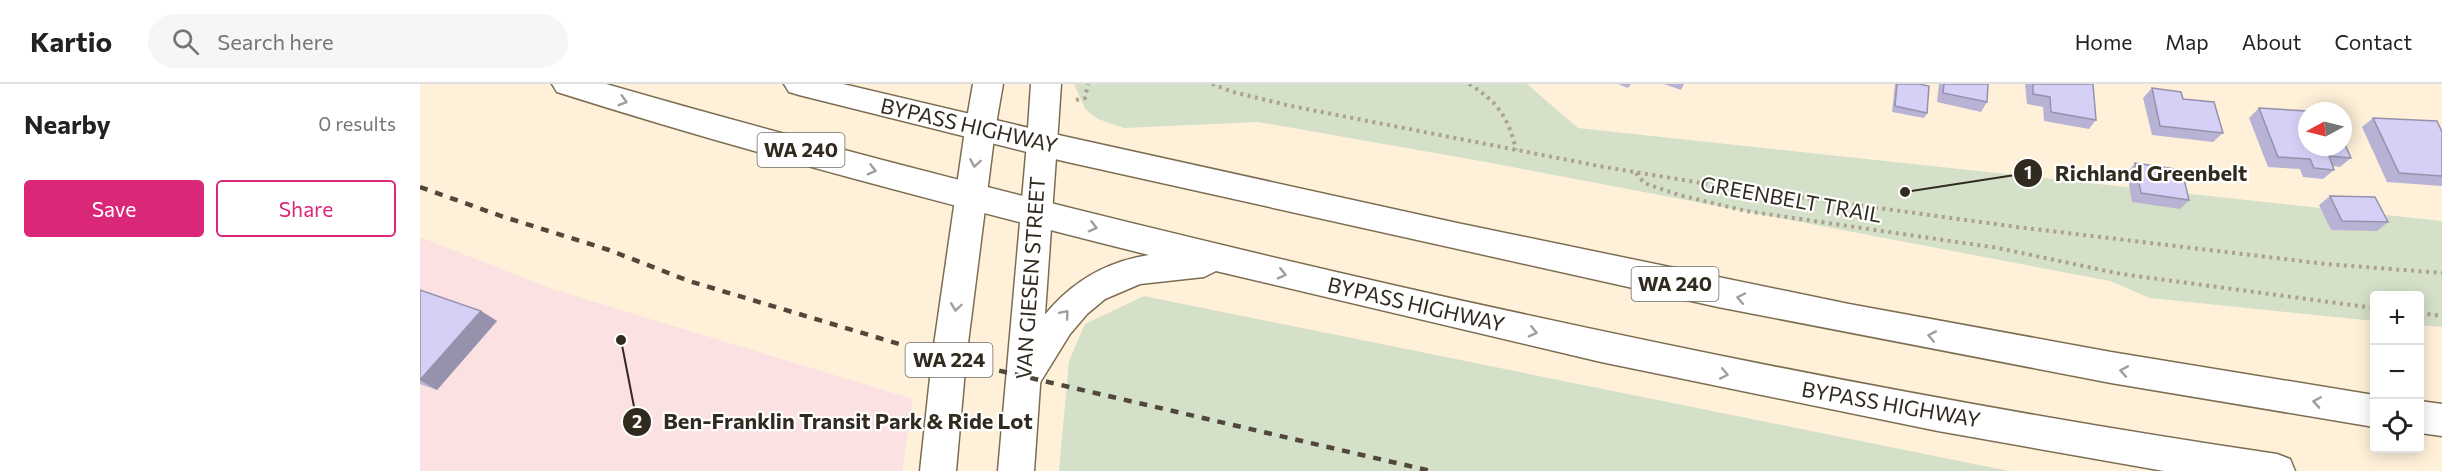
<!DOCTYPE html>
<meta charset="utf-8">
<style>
body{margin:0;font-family:Commissioner,sans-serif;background:#f6f6f6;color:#222}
.controls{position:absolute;right:18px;bottom:18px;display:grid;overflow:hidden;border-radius:6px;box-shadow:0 3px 15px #0003}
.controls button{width:54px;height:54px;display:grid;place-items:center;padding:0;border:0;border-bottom:2px solid #e0e0e0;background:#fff;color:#222;font:30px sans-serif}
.compass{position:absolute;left:1878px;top:18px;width:54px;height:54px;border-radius:50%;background:#fff;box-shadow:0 3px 15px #0003;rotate:263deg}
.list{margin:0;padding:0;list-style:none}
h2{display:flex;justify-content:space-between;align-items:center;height:78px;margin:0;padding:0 24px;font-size:26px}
h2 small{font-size:20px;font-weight:400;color:#767676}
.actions{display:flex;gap:12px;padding:18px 24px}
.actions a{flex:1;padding:14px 0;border:2px solid #db2777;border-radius:6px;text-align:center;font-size:21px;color:#db2777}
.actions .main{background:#db2777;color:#fff}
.icon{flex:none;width:33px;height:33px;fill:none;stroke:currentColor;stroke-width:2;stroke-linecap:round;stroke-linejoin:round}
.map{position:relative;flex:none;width:2022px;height:387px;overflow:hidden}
header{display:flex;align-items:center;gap:36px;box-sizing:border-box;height:84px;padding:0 30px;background:#fff;border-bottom:2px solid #e0e0e0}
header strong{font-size:28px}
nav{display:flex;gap:33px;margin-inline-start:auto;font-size:21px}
.search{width:420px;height:54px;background:#f6f6f6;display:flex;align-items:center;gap:15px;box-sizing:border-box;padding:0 21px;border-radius:33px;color:#767676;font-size:22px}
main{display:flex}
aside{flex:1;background:#fff}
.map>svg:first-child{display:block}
</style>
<header>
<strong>Kartio</strong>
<div class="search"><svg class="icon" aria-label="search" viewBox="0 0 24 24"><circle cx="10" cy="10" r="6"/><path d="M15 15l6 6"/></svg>Search here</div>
<nav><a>Home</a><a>Map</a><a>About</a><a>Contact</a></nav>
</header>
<main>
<aside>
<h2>Nearby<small>0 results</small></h2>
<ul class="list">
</ul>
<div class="actions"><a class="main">Save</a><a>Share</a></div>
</aside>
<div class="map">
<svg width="2022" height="387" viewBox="0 0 2022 387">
<rect width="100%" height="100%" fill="#fff1d9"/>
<polygon fill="#fce1e2" points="0,153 132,205 493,315 482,387 0,387"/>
<g fill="#d5e0c9">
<polygon points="654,0 1107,0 1158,44 2022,137 2022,243 2000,241 2000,212 1954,212 1954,237 1730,214 1690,197 1066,78 838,38 704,44 678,35 665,25"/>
<polygon points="724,212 1589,387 639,387 649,277 665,240"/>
</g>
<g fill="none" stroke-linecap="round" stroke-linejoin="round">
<g stroke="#7c6d52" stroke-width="3">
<g id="secondary">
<polygon points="553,0 583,0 575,46 571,54 560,58 549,54 545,46"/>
<polygon points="611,0 641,0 637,59 633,68 622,71 611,68 607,59"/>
</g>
</g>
<g stroke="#7c6d52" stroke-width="3">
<g id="primary">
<polygon points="560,34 571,38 575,46 546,275 536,387 500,387 512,275 545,46 549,38"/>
<polygon points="622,47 633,50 637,59 614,387 578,387 607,59 611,50"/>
</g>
</g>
<g stroke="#7c6d52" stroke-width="3">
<g id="trunk">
<path d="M 132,0 L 186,0 C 398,61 613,116 827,167 C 1168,248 1511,319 1857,370 L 1870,375 L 1875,387 L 1744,387 L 1518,347 L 1181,278 L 796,187 L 784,193 L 720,200 L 685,215 L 667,230 L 650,250 L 616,305 L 604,310 L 592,305 L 587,294 C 616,230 657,182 729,171 C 531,121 332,70 137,8 Z"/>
<polygon points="364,0 423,0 643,52 1037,139 1429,220 1691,268 1954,311 1954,343 1691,299 1298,223 643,77 379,11 369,8"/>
<polygon points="2000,317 2022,320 2022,352 2000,349"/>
</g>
</g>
<g stroke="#aca18e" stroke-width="4" stroke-dasharray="3 4.5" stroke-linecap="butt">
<polyline points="792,0 813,8 871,22 1184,83 1312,104 1597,143 1906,180 2022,189"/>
<path d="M 1049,0 C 1077,17 1089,34 1096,66"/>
<polyline points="656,16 665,14 668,0"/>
<polyline points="1216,89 1224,99 1259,111 1326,127 1578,164 1701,190 1954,224"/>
<polyline points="2000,229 2022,232"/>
</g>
<use href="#secondary" fill="#fff" fill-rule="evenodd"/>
<use href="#primary" fill="#fff" fill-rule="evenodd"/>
<use href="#trunk" fill="#fff" fill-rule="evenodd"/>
<polyline stroke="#51483b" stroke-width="4.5" stroke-dasharray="8 8" stroke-linecap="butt" points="0,103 81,132 189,166 269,197 529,275 1011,387"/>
</g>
<g fill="#b8b3d4">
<polygon points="1198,0 1211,0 1208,4"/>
<polygon points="1244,0 1264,0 1261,6"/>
<polygon points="1475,0 1499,0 1507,29 1504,34 1472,28"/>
<polygon points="1519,0 1568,0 1567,18 1561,28 1517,18"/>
<polygon points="1605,0 1673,0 1676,36 1669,45 1624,37 1623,23 1607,20"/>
<polygon points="1732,4 1763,15 1803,49 1793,58 1732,51 1723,14"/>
<polygon points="1839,24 1931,74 1920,83 1913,82 1914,86 1903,95 1883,93 1880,85 1848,83 1829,34"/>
<polygon points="1953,34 2022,48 2022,102 1967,98 1942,43"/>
<polygon points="1715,79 1769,116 1760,125 1712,118 1707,89"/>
<polygon points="1910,112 1968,138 1957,147 1911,146 1899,121"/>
<polygon points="0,206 61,227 77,237 17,306 0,300"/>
</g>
<polygon fill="#9692ac" points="61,227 77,237 17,306 0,296"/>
<g fill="#d6d0f6" stroke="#9692ac" stroke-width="1.5">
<polygon points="1477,0 1499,0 1509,2 1507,29 1475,22"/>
<polygon points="1524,0 1568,0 1567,18 1523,9"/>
<polygon points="1613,0 1673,0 1676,36 1631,28 1630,13 1613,10"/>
<polygon points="1732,4 1761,8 1763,15 1794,18 1803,49 1740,42"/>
<polygon points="1839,24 1887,27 1887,63 1923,63 1923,56 1931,74 1909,72 1914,86 1894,84 1890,75 1858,73"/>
<polygon points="1953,34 2017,37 2022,48 2022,92 1979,89"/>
<polygon points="1715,79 1762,86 1769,116 1721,109"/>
<polygon points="1910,112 1955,113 1968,138 1922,137"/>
<polygon points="0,206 61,227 0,296"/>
</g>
<defs><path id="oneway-chevron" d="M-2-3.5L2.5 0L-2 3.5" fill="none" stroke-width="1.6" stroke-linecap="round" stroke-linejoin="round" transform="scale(1.5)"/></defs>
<g stroke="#a29f9a">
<use href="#oneway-chevron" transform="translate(203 17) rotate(16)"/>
<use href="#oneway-chevron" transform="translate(555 79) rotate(99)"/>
<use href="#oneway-chevron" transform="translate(452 86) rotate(15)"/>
<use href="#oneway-chevron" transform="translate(673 143) rotate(14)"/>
<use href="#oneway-chevron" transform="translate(862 190) rotate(13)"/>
<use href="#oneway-chevron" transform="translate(1321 214) rotate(-168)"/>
<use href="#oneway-chevron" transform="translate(536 223) rotate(98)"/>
<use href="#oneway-chevron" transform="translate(645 230) rotate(-50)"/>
<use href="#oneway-chevron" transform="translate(1113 248) rotate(13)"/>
<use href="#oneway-chevron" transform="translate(1512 252) rotate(-169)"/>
<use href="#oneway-chevron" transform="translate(1704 287) rotate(-170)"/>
<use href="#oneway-chevron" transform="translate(1304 290) rotate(11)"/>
<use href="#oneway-chevron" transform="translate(1897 318) rotate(-171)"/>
</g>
<g text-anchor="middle" stroke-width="4.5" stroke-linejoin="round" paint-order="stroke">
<g fill="#fff" stroke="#6f6a62" stroke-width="1.5">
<rect x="337.5" y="49" width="87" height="34" rx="4.5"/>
<rect x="1211.5" y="183" width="87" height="34" rx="4.5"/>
<rect x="485.5" y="259" width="87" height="34" rx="4.5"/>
</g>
<g font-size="20" font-weight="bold" fill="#312a1f">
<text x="381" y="73">WA 240</text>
<text x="1255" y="207">WA 240</text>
<text x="529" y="283">WA 224</text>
</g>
<g font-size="21" fill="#312a1f" stroke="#fff">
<text transform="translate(549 42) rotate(13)" y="7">BYPASS HIGHWAY</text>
<text transform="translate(1371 116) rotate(10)" y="7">GREENBELT TRAIL</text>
<text transform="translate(611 194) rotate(-86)" y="7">VAN GIESEN STREET</text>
<text transform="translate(996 221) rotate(13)" y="7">BYPASS HIGHWAY</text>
<text transform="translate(1471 321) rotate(10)" y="7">BYPASS HIGHWAY</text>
</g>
</g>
<path fill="none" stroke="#312a1f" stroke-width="2" d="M1485 108L1608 89M201 256L217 338"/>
<g fill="#312a1f" stroke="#fff" stroke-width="2">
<circle cx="1485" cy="108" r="6"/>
<circle cx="201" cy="256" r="6"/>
<circle cx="1608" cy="89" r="15"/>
<circle cx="217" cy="338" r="15"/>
</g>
<g font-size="18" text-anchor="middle" font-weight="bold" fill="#fff">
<text x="1608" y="95">1</text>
<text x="217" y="344">2</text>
</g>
<g font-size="22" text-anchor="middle" font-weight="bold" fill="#312a1f" stroke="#fff" stroke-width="4.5" stroke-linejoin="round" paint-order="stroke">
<text x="1731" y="97">Richland Greenbelt</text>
<text x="428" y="345">Ben-Franklin Transit Park &amp; Ride Lot</text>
</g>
</svg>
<div class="controls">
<button>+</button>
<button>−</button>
<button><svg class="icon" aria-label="locate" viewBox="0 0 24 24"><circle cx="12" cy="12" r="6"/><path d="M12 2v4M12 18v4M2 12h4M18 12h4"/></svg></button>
</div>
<svg class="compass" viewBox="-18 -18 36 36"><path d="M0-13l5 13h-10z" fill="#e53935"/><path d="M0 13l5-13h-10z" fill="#767676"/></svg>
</div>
</main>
